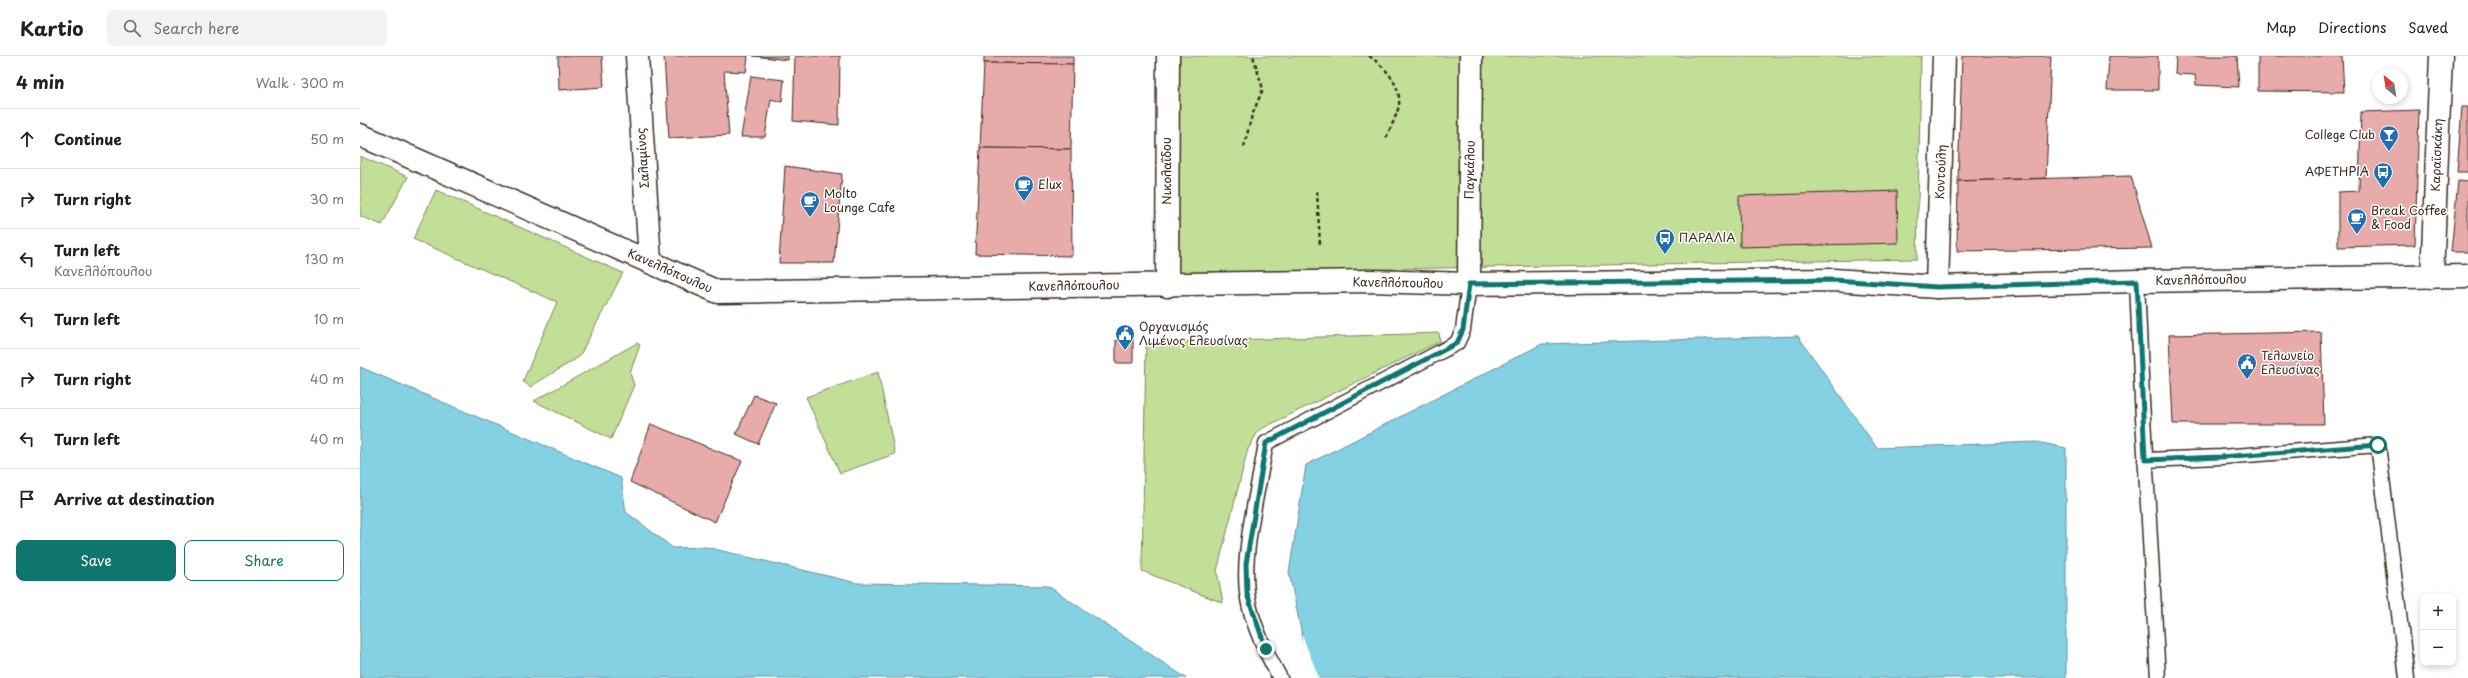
<!DOCTYPE html>
<meta charset="utf-8">
<style>
body{margin:0;font-family:"Playpen Sans",sans-serif;background:#f2f2f2;color:#202124}
.controls{position:absolute;right:12px;bottom:12px;display:grid;overflow:hidden;border-radius:8px;box-shadow:0 2px 6px #0003}
.controls button{width:36px;height:36px;display:grid;place-items:center;padding:0;border:0;border-bottom:1px solid #e0e0e0;background:#fff;color:#202124;font:20px sans-serif}
.compass{position:absolute;left:2012px;top:12px;width:36px;height:36px;border-radius:50%;background:#fff;box-shadow:0 2px 6px #0003;rotate:330deg}
.stop{position:absolute;width:12px;height:12px;margin:-9px;border:3px solid #0f766e;border-radius:50%;background:#fff}
.stop.end{background:#0f766e;border-color:#fff;box-shadow:0 1px 4px #0008}
.list{margin:0;padding:0;list-style:none}
h2{display:flex;justify-content:space-between;align-items:center;height:52px;margin:0;padding:0 16px;font-size:17px}
h2 small{font-size:13px;font-weight:400;color:#757577}
.list li{display:grid;grid-template-columns:26px 1fr auto;gap:12px;align-items:center;box-sizing:border-box;height:60px;padding:0 16px;border-top:1px solid #e0e0e0}
.list b{display:block;font-size:15px;white-space:nowrap}
.list p{margin:0;font-size:13px;white-space:nowrap;color:#757577}
.list em{font-size:13px;font-style:normal;color:#757577}
.actions{display:flex;gap:8px;padding:12px 16px}
.actions a{flex:1;padding:9px 0;border:1px solid #0f766e;border-radius:8px;text-align:center;font-size:14px;color:#0f766e}
.actions .main{background:#0f766e;color:#fff}
.icon{flex:none;width:22px;height:22px;fill:none;stroke:currentColor;stroke-width:2;stroke-linecap:round;stroke-linejoin:round}
.map{position:relative;flex:none;width:2108px;height:622px;overflow:hidden}
header{display:flex;align-items:center;gap:24px;box-sizing:border-box;height:56px;padding:0 20px;background:#fff;border-bottom:1px solid #e0e0e0}
header strong{font-size:19px}
nav{display:flex;gap:22px;margin-inline-start:auto;font-size:14px}
.search{width:280px;height:36px;background:#f2f2f2;display:flex;align-items:center;gap:10px;box-sizing:border-box;padding:0 14px;border-radius:8px;color:#757577;font-size:15px}
main{display:flex}
aside{flex:1;background:#fff}
.map>svg:first-child{display:block}
</style>
<header>
<strong>Kartio</strong>
<div class="search"><svg class="icon" aria-label="search" viewBox="0 0 24 24"><circle cx="10" cy="10" r="6"/><path d="M15 15l6 6"/></svg>Search here</div>
<nav><a>Map</a><a>Directions</a><a>Saved</a></nav>
</header>
<main>
<aside>
<h2>4 min<small>Walk · 300 m</small></h2>
<ul class="list">
<li><svg class="icon" aria-label="ahead" viewBox="0 0 24 24"><path d="M12 20V5M6 11l6-6 6 6"/></svg><div><b>Continue</b></div><em>50 m</em></li>
<li><svg class="icon" aria-label="right" viewBox="0 0 24 24"><path d="M7 20v-9h11M14 6l5 5-5 5"/></svg><div><b>Turn right</b></div><em>30 m</em></li>
<li><svg class="icon" aria-label="left" viewBox="0 0 24 24"><path d="M17 20v-9H6M10 6l-5 5 5 5"/></svg><div><b>Turn left</b><p>Κανελλόπουλου</p></div><em>130 m</em></li>
<li><svg class="icon" aria-label="left" viewBox="0 0 24 24"><path d="M17 20v-9H6M10 6l-5 5 5 5"/></svg><div><b>Turn left</b></div><em>10 m</em></li>
<li><svg class="icon" aria-label="right" viewBox="0 0 24 24"><path d="M7 20v-9h11M14 6l5 5-5 5"/></svg><div><b>Turn right</b></div><em>40 m</em></li>
<li><svg class="icon" aria-label="left" viewBox="0 0 24 24"><path d="M17 20v-9H6M10 6l-5 5 5 5"/></svg><div><b>Turn left</b></div><em>40 m</em></li>
<li><svg class="icon" aria-label="arrive" viewBox="0 0 24 24"><path d="M6 21V4h12l-3 4 3 4H6"/></svg><div><b>Arrive at destination</b></div></li>
</ul>
<div class="actions"><a class="main">Save</a><a>Share</a></div>
</aside>
<div class="map">
<svg width="2108" height="622" viewBox="0 0 2108 622">
<rect width="100%" height="100%" fill="#fff"/>
<filter id="ink" filterUnits="userSpaceOnUse"><feTurbulence type="fractalNoise" baseFrequency=".025" numOctaves="2"/><feDisplacementMap in="SourceGraphic" scale="8" xChannelSelector="R" yChannelSelector="G"/><feConvolveMatrix kernelMatrix="1 2 1 2 8 2 1 2 1" color-interpolation-filters="sRGB"/></filter>
<g filter="url(#ink)">
<g fill="#c2df97" stroke="#7e845a">
<polygon points="817,0 1561,0 1557,203 818,217"/>
<polygon points="0,100 48,121 22,169 0,160"/>
<polygon points="76,134 263,217 219,301 170,331 163,325 197,246 53,183"/>
<polygon points="1079,277 1080,285 899,374 888,393 857,515 863,547 782,515 786,287"/>
<polygon points="277,287 280,289 270,317 274,329 251,383 174,345"/>
<polygon points="518,316 535,398 480,417 446,341"/>
</g>
<g fill="#84d1e3" stroke="#678e94">
<polygon points="1438,280 1517,392 1677,386 1706,392 1706,622 940,622 942,579 929,517 946,409 1182,288"/>
<polygon points="0,311 261,422 266,456 313,492 346,491 497,527 688,530 826,622 0,622"/>
</g>
<polygon fill="#fff" points="942,579 959,622 938,622"/>
<g fill="#e7abaa" stroke="#3b2a1e">
<polygon points="198,0 242,0 244,31 199,34"/>
<polygon points="304,0 388,0 386,16 364,15 369,79 309,82"/>
<polygon points="393,0 428,0 428,4"/>
<polygon points="435,0 480,0 479,69 433,65"/>
<polygon points="624,0 713,0 713,8 624,7"/>
<polygon points="1602,0 1691,0 1686,122 1598,125"/>
<polygon points="1749,0 1798,0 1798,34 1747,34"/>
<polygon points="1816,0 1877,0 1879,31 1836,29 1835,19 1815,18"/>
<polygon points="1898,0 1982,0 1984,36 1898,35"/>
<polygon points="624,7 713,8 711,93 620,92"/>
<polygon points="391,20 424,24 422,46 411,43 405,81 381,81"/>
<polygon points="2102,51 2108,51 2108,116 2097,116"/>
<polygon points="2059,54 2055,189 1978,191 1978,136 1999,135 2001,56"/>
<polygon points="620,92 711,93 712,200 615,198"/>
<polygon points="425,110 482,118 474,207 419,207"/>
<polygon points="1771,120 1792,192 1597,195 1598,125"/>
<polygon points="2098,125 2108,126 2108,196 2091,196"/>
<polygon points="1537,135 1538,187 1380,191 1379,140"/>
<polygon points="1961,276 1964,368 1813,368 1809,279"/>
<polygon points="773,283 773,307 756,307 756,284"/>
<polygon points="394,339 416,347 398,388 376,378"/>
<polygon points="291,368 382,405 355,466 270,426"/>
</g>
<g fill="none" stroke-linecap="round" stroke-linejoin="round">
<g stroke="#3b2a1e" stroke-width="17">
<g id="service">
<polyline points="1777,225 1782,344 1798,622"/>
<polyline points="1785,404 1861,401 2018,389 2047,622"/>
<path d="M 920,622 C 906,597 890,564 887,536 C 882,493 899,431 906,387 L 1097,287 L 1103,274 L 1109,228"/>
</g>
</g>
<g stroke="#3b2a1e" stroke-width="25">
<g id="minor">
<polyline points="277,0 290,205"/>
<polyline points="807,230 808,0"/>
</g>
</g>
<g stroke="#3b2a1e" stroke-width="25">
<g id="tertiary">
<polyline points="2072,221 2081,0"/>
<polyline points="1577,231 1777,225 2108,220"/>
</g>
</g>
<g stroke="#3b2a1e" stroke-width="25">
<g id="secondary">
<polyline points="0,79 358,236 1009,225 1109,228 1474,224 1577,231 1584,0"/>
<polyline points="1109,228 1111,0"/>
</g>
</g>
<g stroke="#3b2a1e" stroke-width="2.5" stroke-dasharray="4 3" stroke-linecap="butt">
<path d="M 1009,0 C 1025,11 1041,28 1039,49 C 1037,60 1030,72 1026,82"/>
<polyline points="884,91 892,59 903,33 893,0"/>
<polyline points="957,135 960,189"/>
</g>
<use href="#service" stroke="#fff" stroke-width="14"/>
<use href="#minor" stroke="#fff" stroke-width="22"/>
<use href="#tertiary" stroke="#fff" stroke-width="22"/>
<use href="#secondary" stroke="#fff" stroke-width="22"/>
</g>
</g>
<g fill="none" stroke-linecap="round" stroke-linejoin="round" filter="url(#ink)">
<polyline stroke="#0f766e" stroke-width="5" points="906,593 887,538 886,508 906,387 1097,287 1103,274 1109,228 1474,224 1577,231 1777,225 1785,404 1861,401 2018,389"/>
</g>
<defs>
<g id="bar-pin" transform="scale(1)"><path d="M0 17L-7.5 6A9.5 9.5 0 1 1 7.5 6Z" fill="#1f6fb2" stroke="#fff"/><path d="M-6-5H6L.8 .8V4.5H3.5V6h-7V4.5H-.8V.8Z" fill="#fff"/></g>
<g id="bus-pin" transform="scale(1)"><path d="M0 17L-7.5 6A9.5 9.5 0 1 1 7.5 6Z" fill="#1f6fb2" stroke="#fff"/><path d="M-5-6H5V4H4V6H2V4H-2V6H-4V4H-5ZM-3.5-4V0h7V-4ZM-3.5 1.2v1.5H-2V1.2ZM2 1.2v1.5H3.5V1.2Z" fill="#fff"/></g>
<g id="cafe-pin" transform="scale(1)"><path d="M0 17L-7.5 6A9.5 9.5 0 1 1 7.5 6Z" fill="#1f6fb2" stroke="#fff"/><path d="M-5.5-4.5H6V0H3Q3 3.5 0 3.5H-2.5Q-5.5 3.5-5.5 0ZM3-3.2v2h1.7v-2ZM-6 4.5H4V6H-6Z" fill="#fff"/></g>
<g id="civic-pin" transform="scale(1)"><path d="M0 17L-7.5 6A9.5 9.5 0 1 1 7.5 6Z" fill="#1f6fb2" stroke="#fff"/><path d="M-.6-6.5H3V-4.5H.6V-3L4-1V1h2V6H-6V1h2V-1L-.6-3ZM-1.2 2.5V6h2.4V2.5Z" fill="#fff"/></g>
</defs>
<g fill-rule="evenodd">
<use href="#bar-pin" x="2029" y="79"/>
<use href="#bus-pin" x="2023" y="116"/>
<use href="#cafe-pin" x="664" y="129"/>
<use href="#cafe-pin" x="450" y="145"/>
<use href="#cafe-pin" x="1997" y="162"/>
<use href="#bus-pin" x="1305" y="182"/>
<use href="#civic-pin" x="765" y="278"/>
<use href="#civic-pin" x="1887" y="307"/>
</g>
<g text-anchor="middle" stroke-width="3" stroke-linejoin="round" paint-order="stroke">
<g font-size="12" fill="#3b2a1e" stroke="#fff" text-anchor="start">
<text x="2015" y="83" text-anchor="end">College Club</text>
<text x="2009" y="120" text-anchor="end">ΑΦΕΤΗΡΙΑ</text>
<text x="678" y="133">Elux</text>
<text x="464" y="142">Molto<tspan x="464" dy="14">Lounge Cafe</tspan></text>
<text x="2011" y="159">Break Coffee<tspan x="2011" dy="14">&amp; Food</tspan></text>
<text x="1319" y="186">ΠΑΡΑΛΙΑ</text>
<text x="779" y="275">Οργανισμός<tspan x="779" dy="14">Λιμένος Ελευσίνας</tspan></text>
<text x="1901" y="304">Τελωνείο<tspan x="1901" dy="14">Ελευσίνας</tspan></text>
</g>
<g font-size="12" fill="#3b2a1e" stroke="#fff">
<text transform="translate(2077 99) rotate(-88)" y="4">Καραϊσκάκη</text>
<text transform="translate(283 102) rotate(-94)" y="4">Σαλαμίνος</text>
<text transform="translate(1110 114) rotate(-89)" y="4">Παγκάλου</text>
<text transform="translate(807 115) rotate(-90)" y="4">Νικολαΐδου</text>
<text transform="translate(1581 116) rotate(-88)" y="4">Κοντούλη</text>
<text transform="translate(310 215) rotate(24)" y="4">Κανελλόπουλου</text>
<text transform="translate(1841 224) rotate(-1)" y="4">Κανελλόπουλου</text>
<text transform="translate(1038 227) rotate(1)" y="4">Κανελλόπουλου</text>
<text transform="translate(714 230) rotate(-1)" y="4">Κανελλόπουλου</text>
</g>
</g>
</svg>
<div class="controls">
<button>+</button>
<button>−</button>
</div>
<svg class="compass" viewBox="-18 -18 36 36"><path d="M0-13l5 13h-10z" fill="#e53935"/><path d="M0 13l5-13h-10z" fill="#757577"/></svg>
<div class="stop" style="left:2018px;top:389px"></div>
<div class="stop end" style="left:906px;top:593px"></div>
</div>
</main>
